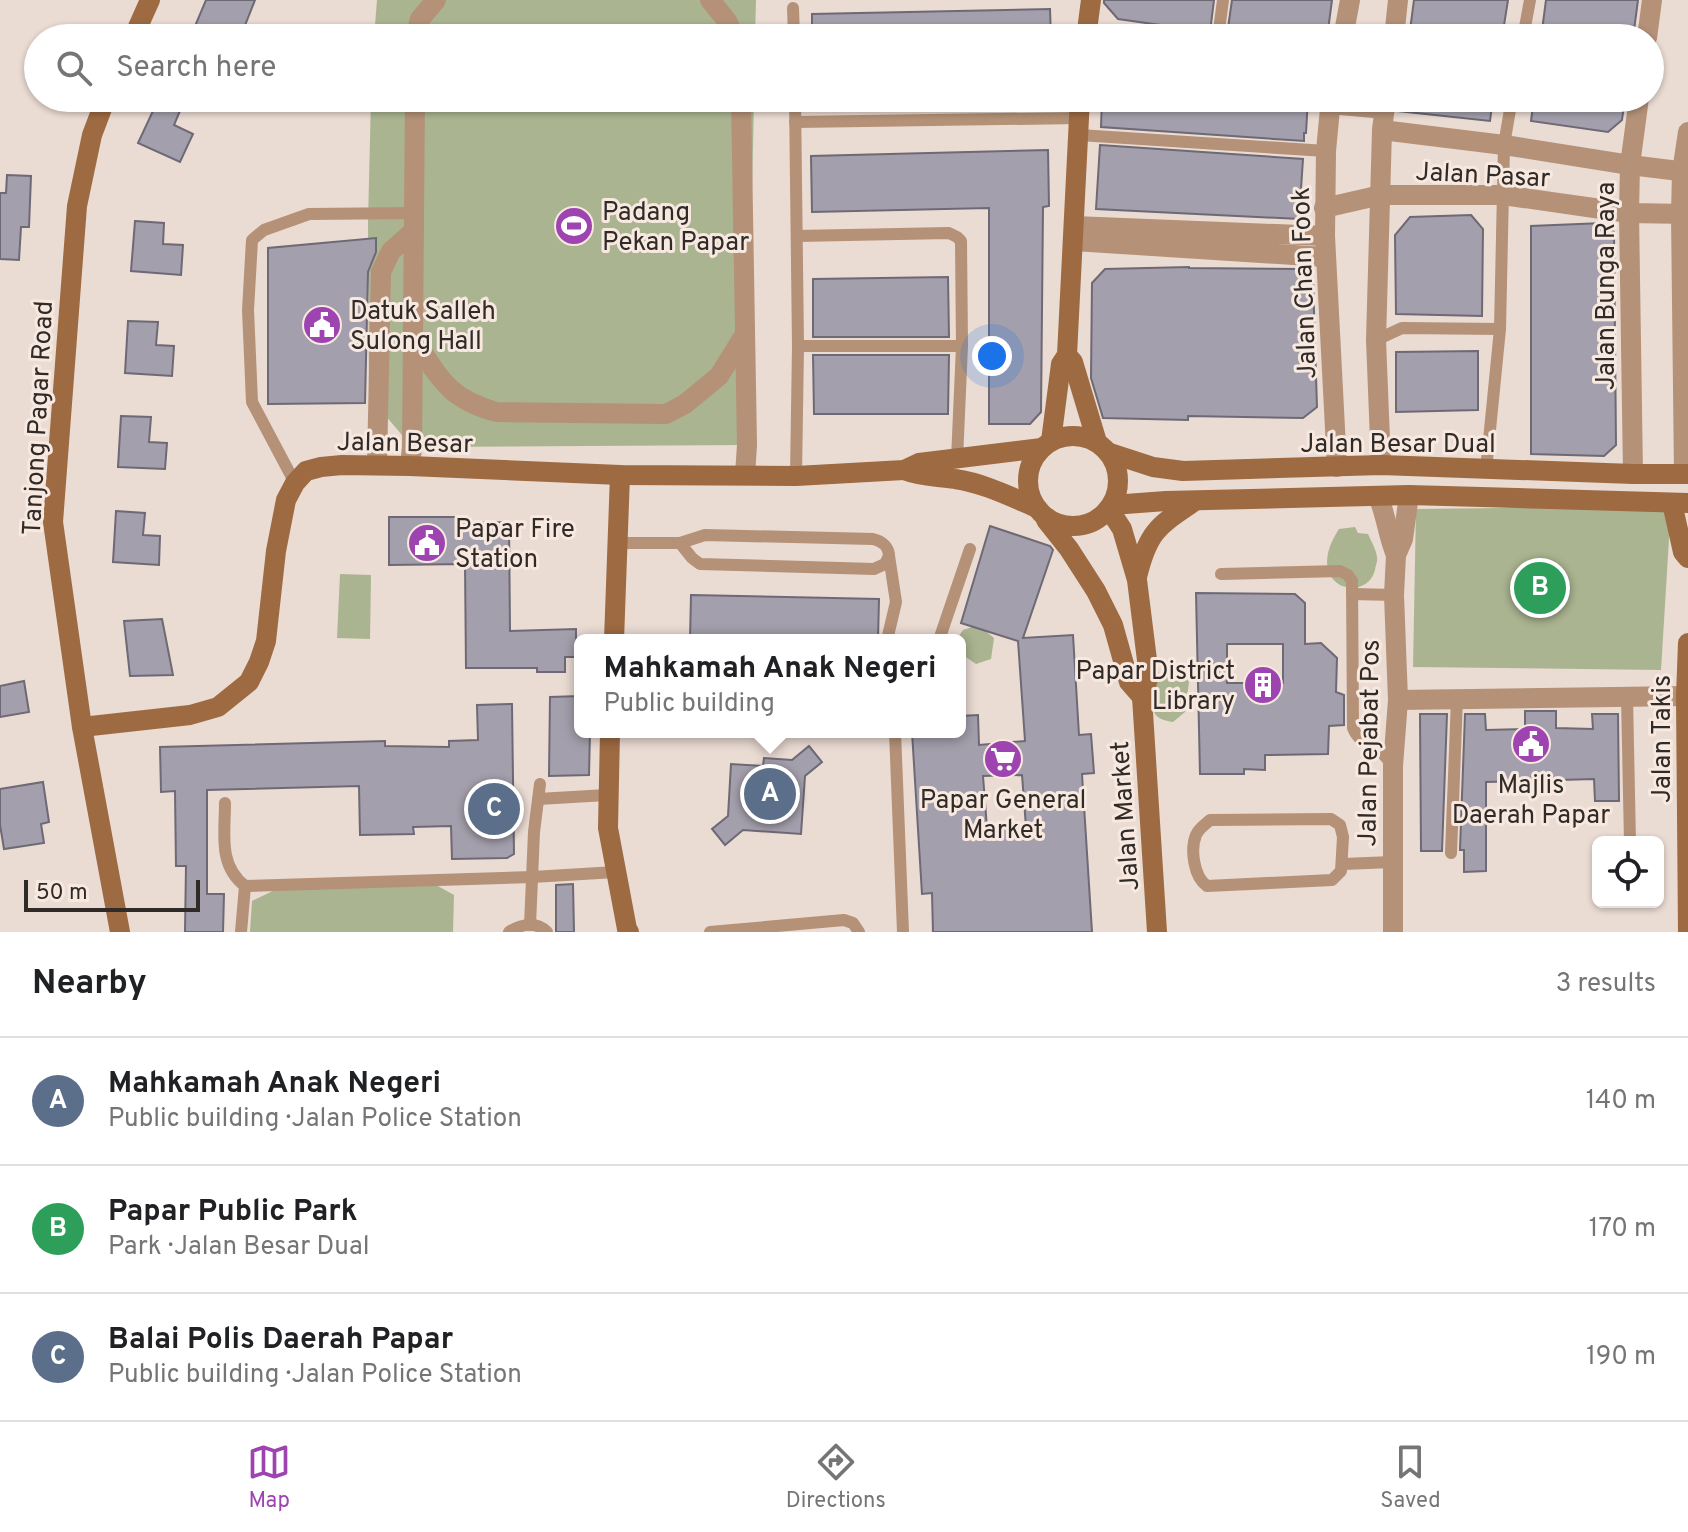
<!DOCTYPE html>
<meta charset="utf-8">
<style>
body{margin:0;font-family:Overpass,sans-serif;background:#f2f2f2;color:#202124}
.controls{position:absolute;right:24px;bottom:24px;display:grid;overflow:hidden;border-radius:12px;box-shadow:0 2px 6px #0004}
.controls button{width:72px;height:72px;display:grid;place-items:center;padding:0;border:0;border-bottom:2px solid #e0e0e0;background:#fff;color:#202124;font:40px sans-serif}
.scale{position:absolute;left:24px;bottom:20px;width:176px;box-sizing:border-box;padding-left:8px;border:4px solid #312b28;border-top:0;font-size:22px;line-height:28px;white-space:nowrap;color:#312b28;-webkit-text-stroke:6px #f7e8e0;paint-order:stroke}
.you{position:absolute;left:992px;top:356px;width:28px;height:28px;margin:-20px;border:6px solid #fff;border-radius:50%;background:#1a73e8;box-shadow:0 0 0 12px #1a73e833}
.badge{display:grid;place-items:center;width:52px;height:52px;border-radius:50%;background:#9e44b0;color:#fff;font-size:26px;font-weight:700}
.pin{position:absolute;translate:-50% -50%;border:4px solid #fff;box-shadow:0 2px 8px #0006}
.popup{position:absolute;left:574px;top:634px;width:392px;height:104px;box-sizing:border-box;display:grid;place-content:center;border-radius:12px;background:#fff;filter:drop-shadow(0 2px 6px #0005);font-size:26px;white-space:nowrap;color:#757577}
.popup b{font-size:30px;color:#202124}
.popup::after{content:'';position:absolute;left:50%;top:100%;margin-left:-16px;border:16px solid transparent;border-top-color:#fff}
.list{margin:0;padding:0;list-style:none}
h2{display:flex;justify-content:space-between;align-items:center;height:104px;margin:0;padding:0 32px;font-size:34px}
h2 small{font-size:26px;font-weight:400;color:#757577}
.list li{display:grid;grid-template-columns:52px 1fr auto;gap:24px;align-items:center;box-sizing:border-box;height:128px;padding:0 32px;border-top:2px solid #e0e0e0}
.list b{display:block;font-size:30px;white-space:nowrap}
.list p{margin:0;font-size:26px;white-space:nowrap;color:#757577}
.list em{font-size:26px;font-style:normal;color:#757577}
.icon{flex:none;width:44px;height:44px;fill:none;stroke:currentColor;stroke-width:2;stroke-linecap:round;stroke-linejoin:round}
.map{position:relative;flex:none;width:1688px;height:932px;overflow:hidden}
.search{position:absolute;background:#fff;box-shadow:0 2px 6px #0004;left:24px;right:24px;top:24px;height:88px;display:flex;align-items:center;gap:20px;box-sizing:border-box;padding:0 28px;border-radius:44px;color:#757577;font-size:30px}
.sheet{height:488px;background:#fff}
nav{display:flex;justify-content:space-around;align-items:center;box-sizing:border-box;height:112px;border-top:2px solid #e0e0e0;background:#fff;font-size:22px;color:#757577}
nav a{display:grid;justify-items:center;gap:4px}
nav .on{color:#9e44b0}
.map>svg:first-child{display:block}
</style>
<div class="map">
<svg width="1688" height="932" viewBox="0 0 1688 932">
<rect width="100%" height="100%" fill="#eadbd3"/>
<g fill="#aab490">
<polygon points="377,0 756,0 755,38 374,38"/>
<polygon points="371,98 754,98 747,445 412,447 369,396 368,222"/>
<polygon points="1671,506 1661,670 1413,667 1416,509"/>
<path d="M 1355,527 L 1358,533 L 1368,534 C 1371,541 1377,551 1377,558 C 1378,560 1375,568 1375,570 C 1366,605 1301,587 1339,529 Z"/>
<polygon points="340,574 371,575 370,639 337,638"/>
<polygon points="978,625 994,638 991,659 976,664 960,653 960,640 957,639 963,630"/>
<path d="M 1172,670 L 1181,671 L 1189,682 L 1185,712 L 1173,722 C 1148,718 1154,709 1152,687 L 1163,674 Z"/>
<polygon points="436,885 454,895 453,932 250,932 252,901 279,888"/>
</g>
<g fill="#a39fac" stroke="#6d6975" stroke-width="2" fill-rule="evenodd">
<polygon points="206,0 255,0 240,38 190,38"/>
<polygon points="1104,0 1214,0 1210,32 1118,19 1104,3"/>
<polygon points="1232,0 1332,0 1327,38 1248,38 1227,35"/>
<polygon points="1414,0 1508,0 1502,38 1409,38"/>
<polygon points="1546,0 1638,0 1633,38 1541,38"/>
<polygon points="1050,9 1051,38 812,38 812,14"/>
<polygon points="159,98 163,98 182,106 174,125 193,134 180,162 138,143"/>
<polygon points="1102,98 1308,98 1306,133 1304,133 1304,141 1101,127"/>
<polygon points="1399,98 1493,98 1490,121 1398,111"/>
<polygon points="1534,98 1625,98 1622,120 1608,132 1531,121"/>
<polygon points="1100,145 1303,159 1299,219 1096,209"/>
<polygon points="1048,150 1049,206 1043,207 1041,412 1030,424 989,424 989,208 812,212 811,156"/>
<polygon points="7,175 31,176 29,227 21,227 19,260 0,259 0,193 6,193"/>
<polygon points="1471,215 1483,229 1482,316 1396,314 1395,235 1410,217"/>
<polygon points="135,221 164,223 163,244 183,245 181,275 131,271"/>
<polygon points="1603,223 1614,232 1616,445 1604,456 1531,454 1531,226"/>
<polygon points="376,238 376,252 368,272 365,403 268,404 268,248"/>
<polygon points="1189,267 1189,268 1302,269 1313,280 1317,407 1303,418 1188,416 1188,420 1103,418 1091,378 1092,283 1105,269"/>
<polygon points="948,277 949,337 813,337 813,279"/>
<polygon points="128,321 158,322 156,345 174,346 172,376 125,373"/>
<polygon points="1478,351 1478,410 1396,412 1396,352"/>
<polygon points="813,355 949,355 948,414 814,414"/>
<polygon points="121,416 151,417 149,442 167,443 165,469 118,467"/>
<polygon points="116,511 145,513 143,535 160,536 159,565 113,562"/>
<polygon points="389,517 469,517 470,523 509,522 510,631 576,629 576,657 565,657 565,672 537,672 537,668 466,668 465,564 389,565"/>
<path d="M 990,526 L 1050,546 L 1053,550 L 1023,638 L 1073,635 L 1079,735 L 1091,734 L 1094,773 L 1082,774 L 1092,932 L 933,932 L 932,893 L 922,894 L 912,732 L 960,732 L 960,716 L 978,715 L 979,745 L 1025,741 L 1018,641 L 961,623 ZM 1022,775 L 1026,827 L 987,828 L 983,776 Z"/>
<path d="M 1196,593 L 1295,594 L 1305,603 L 1305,644 L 1321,643 L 1337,658 L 1336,692 L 1344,695 L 1344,725 L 1329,726 L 1328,754 L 1265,755 L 1265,770 L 1244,769 L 1244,774 L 1200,774 ZM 1227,644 L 1283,644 L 1283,683 L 1227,683 Z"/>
<polygon points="691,595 879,599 878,640 690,640"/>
<polygon points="162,619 173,675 130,676 124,621"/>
<polygon points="24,681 29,712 0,717 0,686"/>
<polygon points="580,696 580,732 590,732 589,775 549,776 550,697"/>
<polygon points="512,704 514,854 507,858 452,859 451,826 413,827 414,834 360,835 359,786 207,790 207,894 224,894 223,932 185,932 186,866 176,866 175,791 161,792 160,747 385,741 385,746 449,747 449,741 478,740 477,705"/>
<polygon points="1525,711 1556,711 1556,728 1593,729 1592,714 1618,714 1619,801 1595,801 1594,779 1486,782 1486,871 1464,872 1464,850 1460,850 1465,714 1485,714 1486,730 1525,729"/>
<polygon points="1420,714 1447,714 1442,851 1421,851"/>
<polygon points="809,746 822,762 805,776 801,834 743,830 725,845 712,829 728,816 731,764 763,766 764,758 792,760"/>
<polygon points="43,782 49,822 41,824 44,843 4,849 0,825 0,789"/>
<polygon points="573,884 574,932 556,932 556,885"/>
</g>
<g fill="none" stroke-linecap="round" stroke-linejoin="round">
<g stroke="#b49177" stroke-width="12">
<polyline points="793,8 794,38"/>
<polyline points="1218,38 1223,0"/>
<polyline points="1523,38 1530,0"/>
<polyline points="795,98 798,346 796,476"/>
<polyline points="795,122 1079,118"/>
<polyline points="1079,135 1326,151"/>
<polyline points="797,236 949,233 957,237 961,241 962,346 957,459"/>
<polyline points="1376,340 1402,328 1500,329"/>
<polyline points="798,346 962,346"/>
<polyline points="1486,470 1500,329 1504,145 1512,98"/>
<polyline points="295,483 252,402 248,310 252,240 264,230 309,214 415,213"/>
<path d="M 618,543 L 680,543 L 705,535 L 873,539 C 882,541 889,547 889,556 L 885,564 L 874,569 L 700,564 L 692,558 L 680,543"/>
<path d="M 1221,574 L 1340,571 L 1348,575 L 1352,581 L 1353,728 C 1359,743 1368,741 1379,750 C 1384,754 1389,761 1393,766"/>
<polyline points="1352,594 1394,595"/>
<polyline points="887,640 896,602 889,556"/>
<polyline points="939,640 970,549"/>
<polyline points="1627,697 1630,842"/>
<polyline points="895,732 903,932"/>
<polyline points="538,799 607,795"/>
<path d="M 225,803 C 225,834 218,865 245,886 L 532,877 L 616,872"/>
<path d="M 1331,819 L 1340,825 L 1343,837 L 1341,871 L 1332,880 L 1207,886 C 1194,877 1190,850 1196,835 C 1199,828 1205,825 1210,820 Z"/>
<polyline points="1451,853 1457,699"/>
<polyline points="1343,864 1392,862"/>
<polyline points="530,925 534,832 540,784"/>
<polyline points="241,932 245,886"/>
<path d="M 509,932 C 521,924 536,921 547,932"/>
<polyline points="710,932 844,920 853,923 859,932"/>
</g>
<g stroke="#b49177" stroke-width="20">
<polyline points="710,0 727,21 735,38"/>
<polyline points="1087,34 1117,38"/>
<polyline points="415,38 420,19 436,0"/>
<polyline points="1343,38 1350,0"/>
<polyline points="1394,38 1398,0"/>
<polyline points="1647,38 1652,0"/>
<polyline points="741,98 747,445 745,475"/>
<polyline points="1331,98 1326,151 1325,236 1337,467"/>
<polyline points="1330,104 1385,109"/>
<polyline points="1382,130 1504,145 1630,165 1688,172"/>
<polyline points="1324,208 1381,195 1503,195 1629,213 1688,214"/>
<polyline points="1074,226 1325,236"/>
<polyline points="1074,241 1325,257"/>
<path d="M 413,338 C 440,378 447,398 496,412 L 666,414 L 685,404 L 719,376 L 745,334"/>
<polyline points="377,465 381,272 391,251 414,231"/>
<polyline points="1381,465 1376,340 1382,130 1386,98"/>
<polyline points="410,466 412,447 415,98"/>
<polyline points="1633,474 1629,213 1630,165 1639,98"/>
<polyline points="1684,474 1681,214 1682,172 1688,132"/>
<path d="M 1378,496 C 1386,515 1388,536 1396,555"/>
<polyline points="1398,700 1686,696"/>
<polyline points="1393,932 1393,766 1398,700 1394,595 1396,555 1403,539 1409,495"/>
</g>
<g stroke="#9d6a42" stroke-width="20">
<polyline points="133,38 150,0"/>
<polyline points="1086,38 1091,0"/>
<polyline points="106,98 92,135 77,206 53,522 82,727 120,932"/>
<polyline points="1067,355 1073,362 1097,442"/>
<circle cx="1073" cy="481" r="45"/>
<polyline points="1051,441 1061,364 1067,355 1080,98"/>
<polyline points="1110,453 1153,467 1183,471 1381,465 1633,474 1688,474"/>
<path d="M 904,470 C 921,477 937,476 955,479 C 983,483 1009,496 1035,507"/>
<polyline points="1672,503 1683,552 1688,558"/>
<polyline points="1112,505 1166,501 1409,495 1688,503"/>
<polyline points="1109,509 1122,529 1137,580 1149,676 1142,697 1157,932"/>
<polyline points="1046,520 1069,549 1096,591 1113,625 1129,682 1142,697"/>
<path d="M 1137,577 C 1148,531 1158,526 1195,501"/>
<polyline points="614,640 620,475"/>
<polyline points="82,727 190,715 218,707 249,682 259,662 266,641 276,551 286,500 295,483 306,471 321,467 342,465 410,466 620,475 796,476 904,470 919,463 1042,448"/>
<polyline points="610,732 608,828 627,929 629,932"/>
<polyline points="1688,932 1686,696 1688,643"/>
</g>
</g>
<defs>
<g id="stadium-disc" transform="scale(2)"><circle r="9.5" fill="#9e44b0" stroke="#f7e8e0"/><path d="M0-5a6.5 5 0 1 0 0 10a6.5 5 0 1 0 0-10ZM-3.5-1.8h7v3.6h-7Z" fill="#fff"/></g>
<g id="civic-disc" transform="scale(2)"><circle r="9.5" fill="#9e44b0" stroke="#f7e8e0"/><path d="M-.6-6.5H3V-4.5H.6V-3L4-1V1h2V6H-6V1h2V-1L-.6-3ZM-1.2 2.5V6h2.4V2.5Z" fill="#fff"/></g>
<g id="building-disc" transform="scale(2)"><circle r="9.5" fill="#9e44b0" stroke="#f7e8e0"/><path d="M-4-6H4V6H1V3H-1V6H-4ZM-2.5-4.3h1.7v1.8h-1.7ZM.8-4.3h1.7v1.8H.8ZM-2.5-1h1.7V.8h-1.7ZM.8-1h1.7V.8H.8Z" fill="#fff"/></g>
<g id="supermarket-disc" transform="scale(2)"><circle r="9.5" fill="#9e44b0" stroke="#f7e8e0"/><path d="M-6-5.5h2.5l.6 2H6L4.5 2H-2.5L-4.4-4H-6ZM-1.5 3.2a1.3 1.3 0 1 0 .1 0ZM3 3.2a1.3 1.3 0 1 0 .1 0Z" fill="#fff"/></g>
</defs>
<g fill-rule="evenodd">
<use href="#stadium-disc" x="574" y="226"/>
<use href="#civic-disc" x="322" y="325"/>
<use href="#civic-disc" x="427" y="543"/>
<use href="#building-disc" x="1263" y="685"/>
<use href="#civic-disc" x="1531" y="744"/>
<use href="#supermarket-disc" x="1003" y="759"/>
</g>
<g text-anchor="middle" stroke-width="6" stroke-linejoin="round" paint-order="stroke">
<g font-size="26" fill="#312b28" stroke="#f7e8e0">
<text transform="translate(1483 174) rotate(3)" y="9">Jalan Pasar</text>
<text transform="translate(1303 283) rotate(-92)" y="9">Jalan Chan Fook</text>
<text transform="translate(1605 286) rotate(-90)" y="9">Jalan Bunga Raya</text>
<text transform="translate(37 418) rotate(-87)" y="9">Tanjong Pagar Road</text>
<text transform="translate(405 442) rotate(1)" y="9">Jalan Besar</text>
<text x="1398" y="452">Jalan Besar Dual</text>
<text transform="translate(1661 739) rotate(-90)" y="9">Jalan Takis</text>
<text transform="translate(1368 743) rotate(-89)" y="9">Jalan Pejabat Pos</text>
<text transform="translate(1124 816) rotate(-94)" y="9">Jalan Market</text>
</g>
<g font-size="26" fill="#312b28" stroke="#f7e8e0" text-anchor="start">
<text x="602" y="220">Padang<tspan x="602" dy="30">Pekan Papar</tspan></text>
<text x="350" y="319">Datuk Salleh<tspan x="350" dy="30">Sulong Hall</tspan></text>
<text x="455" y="537">Papar Fire<tspan x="455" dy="30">Station</tspan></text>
<text x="1235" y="679" text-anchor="end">Papar District<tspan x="1235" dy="30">Library</tspan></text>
<text x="1531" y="793" text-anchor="middle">Majlis<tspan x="1531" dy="30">Daerah Papar</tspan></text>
<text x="1003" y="808" text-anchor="middle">Papar General<tspan x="1003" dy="30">Market</tspan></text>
</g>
</g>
</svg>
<div class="controls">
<button><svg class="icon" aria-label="locate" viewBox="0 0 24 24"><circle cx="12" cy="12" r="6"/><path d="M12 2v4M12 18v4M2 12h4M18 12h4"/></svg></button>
</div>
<div class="scale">50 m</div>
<div class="you"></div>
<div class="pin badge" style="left:770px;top:794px;background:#5c6f8a">A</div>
<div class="popup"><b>Mahkamah Anak Negeri</b>Public building</div>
<div class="pin badge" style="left:1540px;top:588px;background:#2e9e5b">B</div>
<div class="pin badge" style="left:494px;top:809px;background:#5c6f8a">C</div>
<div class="search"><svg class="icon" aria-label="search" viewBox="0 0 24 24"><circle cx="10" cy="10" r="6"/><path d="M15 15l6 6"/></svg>Search here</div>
</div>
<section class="sheet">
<h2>Nearby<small>3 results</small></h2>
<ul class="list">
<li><span class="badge" style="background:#5c6f8a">A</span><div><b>Mahkamah Anak Negeri</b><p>Public building · Jalan Police Station</p></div><em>140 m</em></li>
<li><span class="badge" style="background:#2e9e5b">B</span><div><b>Papar Public Park</b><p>Park · Jalan Besar Dual</p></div><em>170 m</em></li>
<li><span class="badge" style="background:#5c6f8a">C</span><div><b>Balai Polis Daerah Papar</b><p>Public building · Jalan Police Station</p></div><em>190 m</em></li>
</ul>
</section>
<nav>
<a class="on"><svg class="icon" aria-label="map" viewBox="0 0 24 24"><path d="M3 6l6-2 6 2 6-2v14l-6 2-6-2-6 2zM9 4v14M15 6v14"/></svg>Map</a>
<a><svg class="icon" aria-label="directions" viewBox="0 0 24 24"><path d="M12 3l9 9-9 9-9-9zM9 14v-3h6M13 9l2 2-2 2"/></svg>Directions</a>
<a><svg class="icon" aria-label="saved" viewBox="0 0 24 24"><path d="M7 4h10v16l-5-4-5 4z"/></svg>Saved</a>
</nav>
